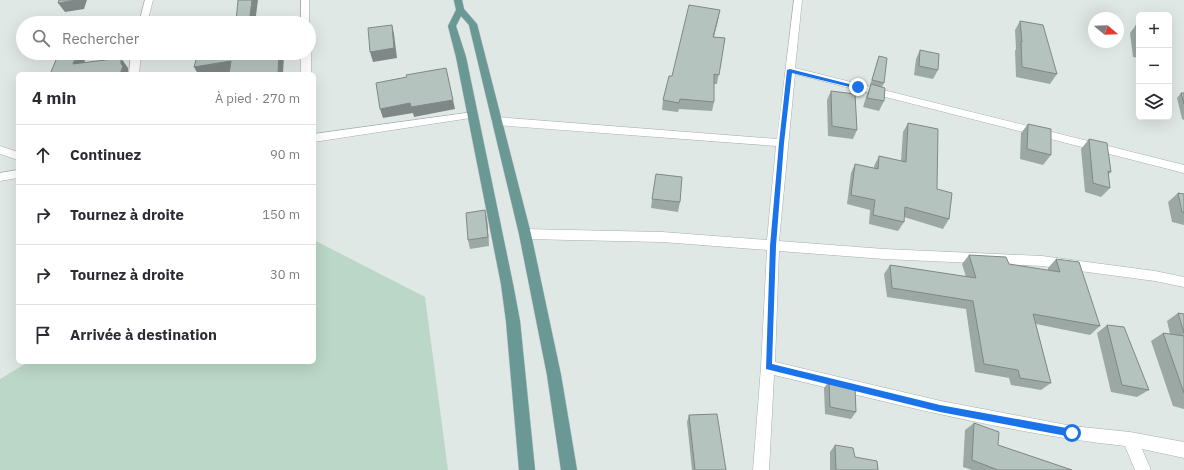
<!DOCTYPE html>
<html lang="fr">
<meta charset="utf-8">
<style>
body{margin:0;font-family:"IBM Plex Sans",sans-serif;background:#f2f2f3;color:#2b2b33}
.controls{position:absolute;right:12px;top:12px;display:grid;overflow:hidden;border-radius:6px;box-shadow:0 4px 16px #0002}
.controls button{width:36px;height:36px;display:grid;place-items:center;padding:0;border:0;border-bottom:1px solid #e1e1e2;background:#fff;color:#2b2b33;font:20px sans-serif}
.compass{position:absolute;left:1088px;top:12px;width:36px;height:36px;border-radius:50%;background:#fff;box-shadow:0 4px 16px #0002;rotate:109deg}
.stop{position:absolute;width:12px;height:12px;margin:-9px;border:3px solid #1a73e8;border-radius:50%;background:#fff}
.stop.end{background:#1a73e8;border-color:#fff;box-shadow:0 1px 4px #0008}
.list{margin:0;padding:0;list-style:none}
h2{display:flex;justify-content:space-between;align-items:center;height:52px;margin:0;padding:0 16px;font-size:17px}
h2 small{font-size:13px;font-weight:400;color:#7c7c81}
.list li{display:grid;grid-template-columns:26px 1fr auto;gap:12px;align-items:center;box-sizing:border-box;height:60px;padding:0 16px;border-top:1px solid #e1e1e2}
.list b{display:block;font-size:15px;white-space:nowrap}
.list em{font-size:13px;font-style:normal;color:#7c7c81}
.icon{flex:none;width:22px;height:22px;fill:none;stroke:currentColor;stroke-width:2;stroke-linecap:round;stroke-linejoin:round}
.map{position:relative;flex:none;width:1184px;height:470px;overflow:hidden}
.search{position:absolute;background:#fff;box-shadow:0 4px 16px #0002;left:16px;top:16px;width:300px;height:44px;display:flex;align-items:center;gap:10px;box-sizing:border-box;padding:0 14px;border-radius:22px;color:#7c7c81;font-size:15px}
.panel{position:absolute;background:#fff;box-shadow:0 4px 16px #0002;left:16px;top:72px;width:300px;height:292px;border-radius:6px}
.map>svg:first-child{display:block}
</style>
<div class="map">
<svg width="1184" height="470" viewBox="0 0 1184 470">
<rect width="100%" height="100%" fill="#e0e8e6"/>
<polygon fill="#bbd7c7" points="314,240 425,297 448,470 0,470 0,379 28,362 314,362"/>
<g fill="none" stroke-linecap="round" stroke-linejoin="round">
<g stroke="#a4afad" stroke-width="1">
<g id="minor">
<polygon points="145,0 153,0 147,23 139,23"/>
<polygon points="301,0 309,0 309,24 301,23"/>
<path d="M 794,0 L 802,0 L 795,68 L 1184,165 L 1184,173 L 795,74 L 779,241 L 884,249 L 1042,256 L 1155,271 L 1184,277 L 1184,287 L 1155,281 L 1042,266 L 884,259 L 779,251 L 775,362 L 941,401 L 1072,426 L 1130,432 L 1184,442 L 1184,458 L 1142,449 L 1151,470 L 1135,470 L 1125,446 C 1006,433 891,403 774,375 L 769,470 L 753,470 L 761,367 L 767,250 L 662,242 L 525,239 L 521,237 L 519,234 L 521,231 L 525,229 L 662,232 L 767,240 L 776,146 L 496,125 L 492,123 L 491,121 L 492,119 L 496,117 L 777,139 Z"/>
<polygon points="309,51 311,53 311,74 301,74 301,53 309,53"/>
<polygon points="131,53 141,53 139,74 129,74"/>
<polygon points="473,112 478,115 477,117 314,142 314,134"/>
<polygon points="0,146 18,152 18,160 0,154"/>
<polygon points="18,170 18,178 0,181 0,173"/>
</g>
</g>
<g stroke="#bdc3c2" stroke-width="1">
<polygon id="major" points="454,0 462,0 464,9 477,24 531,234 561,375 577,470 561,470 547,375 519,234 469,25 461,16 456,26 466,57 513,284 520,321 535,470 519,470 506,321 501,284 456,57 448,26 456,10"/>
</g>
<use href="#minor" fill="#fff" fill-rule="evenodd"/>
<use href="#major" fill="#6a9995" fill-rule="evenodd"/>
</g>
<g fill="#9ca8a4">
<polygon points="720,10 718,20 714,37 725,38 717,84 714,84 714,102 712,111 679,109 678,112 662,110 663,100 672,76"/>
<polygon points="1020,21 1057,74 1050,84 1016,77 1015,51 1016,49 1015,30"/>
<polygon points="1136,25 1139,26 1139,58 1133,57 1130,33"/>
<polygon points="920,50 938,70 933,79 914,75 916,59"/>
<polygon points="879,56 884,83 882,87 884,101 879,111 863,107 867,94 871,85 870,85"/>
<polygon points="831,91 857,130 853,139 828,136 827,100"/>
<polygon points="1181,93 1184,93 1184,120 1182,119 1177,98"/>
<polygon points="908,123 937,189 949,219 943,229 904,217 904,222 898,231 869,224 870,210 847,204 851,173 855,164 874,168 874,166 879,156 901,161 903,132"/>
<polygon points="1028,124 1051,155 1043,165 1020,159 1021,133"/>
<polygon points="1089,139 1111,172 1108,175 1110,188 1101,197 1085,192 1081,149"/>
<polygon points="1178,193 1184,194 1184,225 1172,222 1168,202"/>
<polygon points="652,199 680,202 678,212 651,208"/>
<polygon points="487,219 489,246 470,249 468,240"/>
<polygon points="969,255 1009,264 1048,271 1048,268 1056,259 1100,326 1090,335 1036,324 1051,383 1041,390 1011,385 1009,378 975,372 966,309 887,297 884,274 890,265 966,277 962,264"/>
<polygon points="1178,313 1184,314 1184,409 1173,406 1151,341 1163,333 1170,334 1167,321"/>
<polygon points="1107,325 1149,390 1137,397 1111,392 1097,333"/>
<polygon points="829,381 856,412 851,419 825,414 824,388"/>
<polygon points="689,415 726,470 692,470 687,422"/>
<polygon points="974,423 998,445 1072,470 972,470 963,467 965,430"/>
<polygon points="835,445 855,457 878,470 830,470 830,452"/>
</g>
<g fill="#7f8886">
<polygon points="77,0 87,0 84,9 65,12 58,3"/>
<polygon points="252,0 258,0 255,23 249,23"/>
<polygon points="720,10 718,20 711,46 713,37"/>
<polygon points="392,25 394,34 397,58 373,62 370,52"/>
<polygon points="77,53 85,53 87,55 80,74 73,64"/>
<polygon points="279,53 284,53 284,54 283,74 278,74"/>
<polygon points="121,58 128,68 128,72 129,74 120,74"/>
<polygon points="231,61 236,71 215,74 198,74 194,67"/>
<polygon points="446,68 455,109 414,117 413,113 383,118 380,109 410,103"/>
<polygon points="485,210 487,219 489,246"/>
</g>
<g fill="#b5c3bf" stroke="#7f8886">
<polygon points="59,0 77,0 58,3"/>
<polygon points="238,0 252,0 249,23 216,23 236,21"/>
<polygon points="689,5 720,10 713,37 725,38 719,75 714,74 714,102 680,99 679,103 663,100 669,76 672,76"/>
<polygon points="1020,21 1043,25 1057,74 1022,67 1021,41 1022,42"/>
<polygon points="392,25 394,48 370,52 368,28"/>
<polygon points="1136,25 1139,26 1139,49"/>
<polygon points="920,50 939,54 938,70 919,66"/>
<polygon points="59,53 77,53 73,64 121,58 121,64 123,66 120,74 50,74"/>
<polygon points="198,53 279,53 278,74 229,74 231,61 194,67"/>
<polygon points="879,56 887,58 884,83 872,80"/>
<polygon points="446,68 453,100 411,107 410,103 380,109 376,83 407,77 406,75"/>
<polygon points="871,84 885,88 884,101 867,98"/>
<polygon points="831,91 855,94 857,130 832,126"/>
<polygon points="1181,93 1184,93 1184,104"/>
<polygon points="908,123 938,129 937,189 952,193 949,219 905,207 904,222 873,215 875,200 851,195 855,164 878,169 879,156 906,162"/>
<polygon points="1028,124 1051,129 1051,155 1027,149"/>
<polygon points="1089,139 1107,143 1111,172 1108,171 1110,188 1093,183"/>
<polygon points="656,174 682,177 680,202 652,199"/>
<polygon points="1178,193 1184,194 1184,213 1182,212"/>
<polygon points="485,210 488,237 468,240 466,213"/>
<polygon points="969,255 1006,257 1009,264 1060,272 1056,259 1079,262 1100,326 1033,314 1051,383 1020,378 1018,370 984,364 973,301 892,288 890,265 976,278"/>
<polygon points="1178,313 1184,314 1184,333"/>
<polygon points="1107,325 1124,327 1149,390 1122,385"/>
<polygon points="1163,333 1184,336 1184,393"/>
<polygon points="829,381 855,387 856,412 830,407"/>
<polygon points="717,414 726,470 695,470 689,415"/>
<polygon points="974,423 999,432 998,445 1072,470 998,470 972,460"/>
<polygon points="835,445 853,448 855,457 877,461 878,470 836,470"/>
</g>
<polygon fill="#1a73e8" points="790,69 861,87 858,89 792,73 784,143 776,246 772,364 940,405 1072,429 1075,430 1075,436 1072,437 940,412 766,369 770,246 779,143 787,70"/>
</svg>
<div class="controls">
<button>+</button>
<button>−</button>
<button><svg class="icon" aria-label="layers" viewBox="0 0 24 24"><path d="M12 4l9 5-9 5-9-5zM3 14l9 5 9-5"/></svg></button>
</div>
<svg class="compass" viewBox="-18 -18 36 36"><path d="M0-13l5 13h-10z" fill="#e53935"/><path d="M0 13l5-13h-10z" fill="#7c7c81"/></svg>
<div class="stop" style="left:1072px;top:433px"></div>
<div class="stop end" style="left:858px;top:87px"></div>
<div class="search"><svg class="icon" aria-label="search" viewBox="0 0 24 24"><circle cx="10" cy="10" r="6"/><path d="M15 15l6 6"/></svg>Rechercher</div>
<section class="panel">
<h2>4 min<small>À pied · 270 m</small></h2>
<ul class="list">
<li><svg class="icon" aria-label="ahead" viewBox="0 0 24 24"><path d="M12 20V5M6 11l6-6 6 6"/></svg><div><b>Continuez</b></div><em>90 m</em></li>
<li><svg class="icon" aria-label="right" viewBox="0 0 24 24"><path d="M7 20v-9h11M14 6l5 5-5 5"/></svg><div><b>Tournez à droite</b></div><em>150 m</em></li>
<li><svg class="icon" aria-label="right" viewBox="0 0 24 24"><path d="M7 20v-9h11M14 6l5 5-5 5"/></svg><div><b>Tournez à droite</b></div><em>30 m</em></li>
<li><svg class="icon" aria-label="arrive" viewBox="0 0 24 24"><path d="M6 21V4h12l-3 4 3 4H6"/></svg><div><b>Arrivée à destination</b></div></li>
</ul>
</section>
</div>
